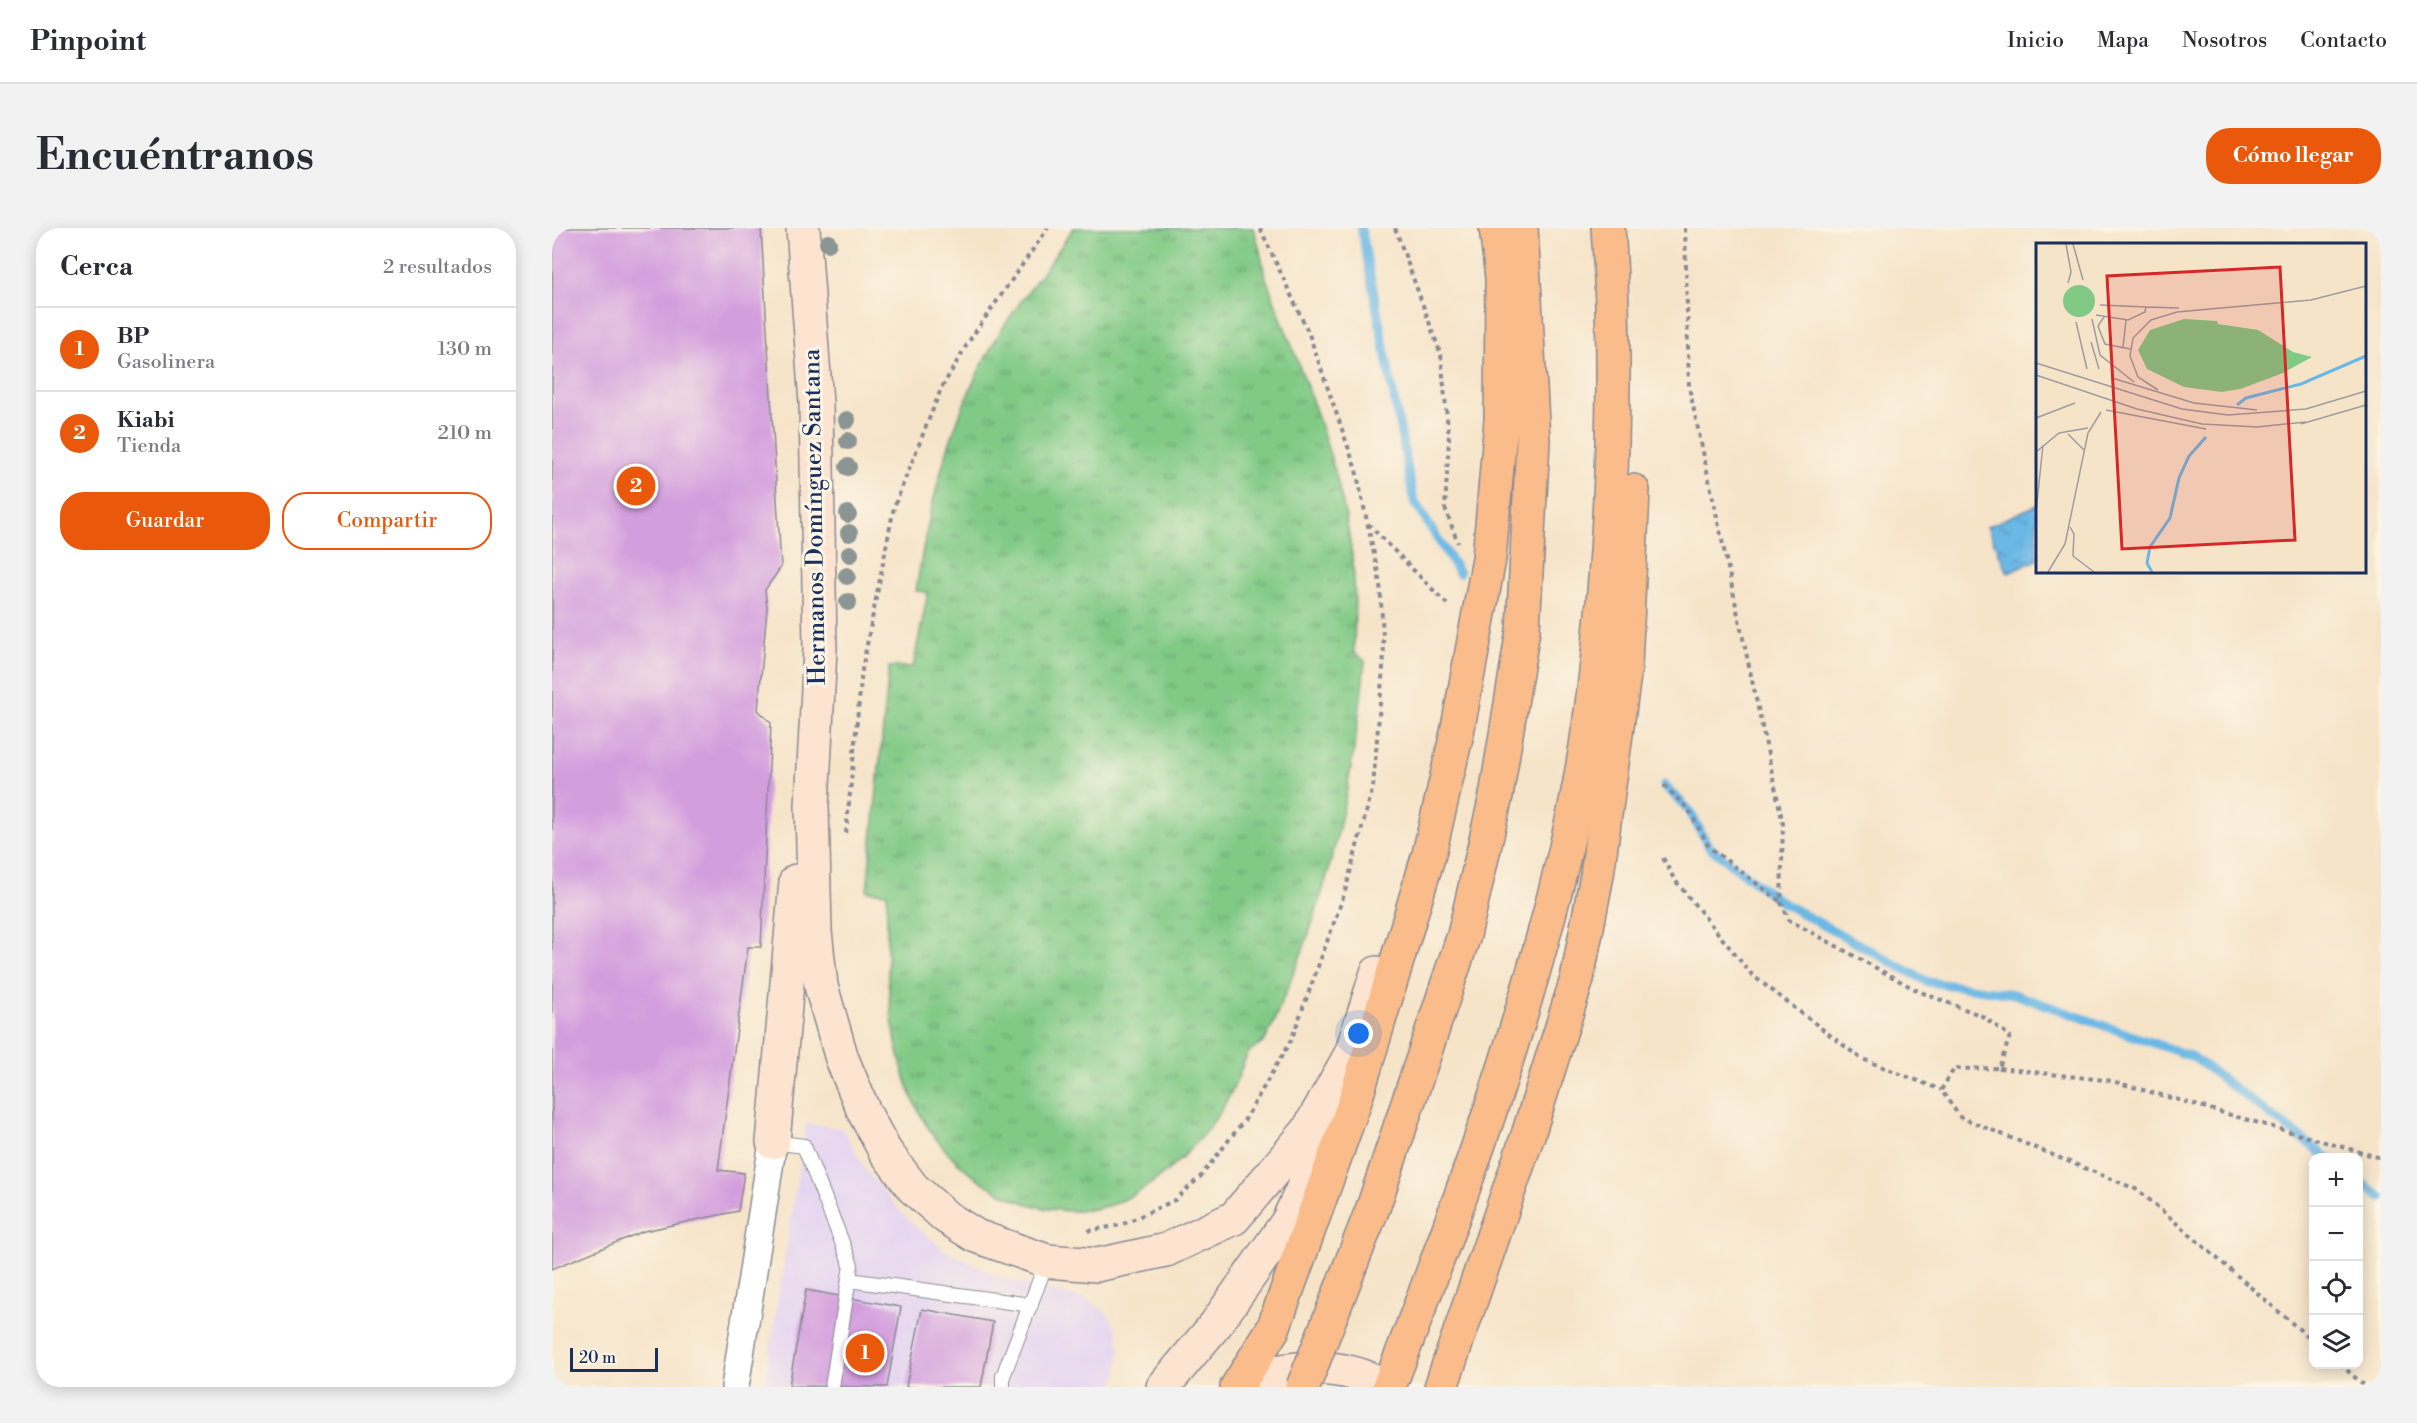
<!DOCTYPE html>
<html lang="es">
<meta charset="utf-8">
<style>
body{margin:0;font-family:"Libre Bodoni",serif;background:#f2f2f3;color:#2b2b33}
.controls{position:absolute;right:18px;bottom:18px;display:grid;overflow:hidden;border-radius:12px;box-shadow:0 3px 15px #0003}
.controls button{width:54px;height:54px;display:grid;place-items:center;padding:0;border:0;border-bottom:2px solid #e1e1e2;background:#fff;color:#2b2b33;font:30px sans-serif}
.scale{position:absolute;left:18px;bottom:15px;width:88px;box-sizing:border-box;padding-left:6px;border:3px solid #1b2f5e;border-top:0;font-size:16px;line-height:21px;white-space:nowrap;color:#1b2f5e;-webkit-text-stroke:4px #fcf5e5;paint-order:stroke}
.you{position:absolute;left:807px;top:806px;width:21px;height:21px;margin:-15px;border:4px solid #fff;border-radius:50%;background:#1a73e8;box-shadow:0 0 0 9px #1a73e833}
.badge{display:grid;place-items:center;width:39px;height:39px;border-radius:50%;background:#ea580c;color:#fff;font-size:20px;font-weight:700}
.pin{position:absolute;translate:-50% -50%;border:3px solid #fff;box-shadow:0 2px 6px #0006}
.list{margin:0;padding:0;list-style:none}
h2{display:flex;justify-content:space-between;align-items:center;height:78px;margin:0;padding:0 24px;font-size:26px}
h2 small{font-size:20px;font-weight:400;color:#7c7c81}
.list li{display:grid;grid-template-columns:39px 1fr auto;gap:18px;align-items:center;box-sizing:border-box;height:84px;padding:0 24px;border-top:2px solid #e1e1e2}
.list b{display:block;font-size:22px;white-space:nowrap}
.list p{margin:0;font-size:20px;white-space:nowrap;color:#7c7c81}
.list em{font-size:20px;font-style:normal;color:#7c7c81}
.actions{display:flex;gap:12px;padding:18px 24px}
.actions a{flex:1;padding:14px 0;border:2px solid #ea580c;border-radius:24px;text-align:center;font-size:21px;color:#ea580c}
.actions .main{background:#ea580c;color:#fff}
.icon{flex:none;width:33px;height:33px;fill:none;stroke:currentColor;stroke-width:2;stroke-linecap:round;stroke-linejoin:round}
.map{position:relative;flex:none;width:1829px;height:1159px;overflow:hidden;border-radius:24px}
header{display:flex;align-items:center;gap:36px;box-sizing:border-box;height:84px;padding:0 30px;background:#fff;border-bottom:2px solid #e1e1e2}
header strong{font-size:28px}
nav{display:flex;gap:33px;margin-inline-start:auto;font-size:21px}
.intro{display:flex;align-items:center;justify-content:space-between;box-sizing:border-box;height:144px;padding:0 36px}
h1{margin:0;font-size:42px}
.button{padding:15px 27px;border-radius:24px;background:#ea580c;color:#fff;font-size:21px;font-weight:700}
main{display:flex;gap:36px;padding:0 36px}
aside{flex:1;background:#fff;border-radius:24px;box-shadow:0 3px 15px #0003}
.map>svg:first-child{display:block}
</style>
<header>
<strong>Pinpoint</strong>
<nav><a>Inicio</a><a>Mapa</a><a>Nosotros</a><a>Contacto</a></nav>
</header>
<div class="intro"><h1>Encuéntranos</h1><a class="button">Cómo llegar</a></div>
<main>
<aside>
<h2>Cerca<small>2 resultados</small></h2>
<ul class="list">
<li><span class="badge">1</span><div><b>BP</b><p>Gasolinera</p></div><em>130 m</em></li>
<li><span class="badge">2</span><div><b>Kiabi</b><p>Tienda</p></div><em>210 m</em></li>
</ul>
<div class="actions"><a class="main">Guardar</a><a>Compartir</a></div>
</aside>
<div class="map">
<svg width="1829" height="1159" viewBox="0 0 1829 1159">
<defs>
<pattern id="park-tufts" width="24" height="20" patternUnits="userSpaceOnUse" patternTransform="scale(1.5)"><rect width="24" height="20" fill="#81ca86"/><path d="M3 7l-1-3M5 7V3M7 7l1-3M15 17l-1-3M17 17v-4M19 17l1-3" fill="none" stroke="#69a471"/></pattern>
<pattern id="water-ripples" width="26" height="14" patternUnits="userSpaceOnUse" patternTransform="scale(1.5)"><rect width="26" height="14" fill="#6bb8e5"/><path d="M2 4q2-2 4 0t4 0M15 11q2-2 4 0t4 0" fill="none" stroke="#5796bd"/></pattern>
</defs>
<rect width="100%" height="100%" fill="#fcf5e5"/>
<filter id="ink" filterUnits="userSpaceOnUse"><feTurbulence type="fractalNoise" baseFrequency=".0167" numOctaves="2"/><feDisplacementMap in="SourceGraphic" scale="12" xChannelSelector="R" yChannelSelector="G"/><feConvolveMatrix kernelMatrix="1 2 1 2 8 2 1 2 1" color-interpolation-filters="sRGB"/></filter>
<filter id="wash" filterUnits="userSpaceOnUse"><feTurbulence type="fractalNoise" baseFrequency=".008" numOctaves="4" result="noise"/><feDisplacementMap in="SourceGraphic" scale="24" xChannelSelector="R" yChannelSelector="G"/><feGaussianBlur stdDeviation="1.35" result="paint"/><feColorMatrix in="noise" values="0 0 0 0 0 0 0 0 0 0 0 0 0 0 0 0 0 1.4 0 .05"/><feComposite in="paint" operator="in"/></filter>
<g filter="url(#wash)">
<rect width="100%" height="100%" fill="#f6e4c9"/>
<polygon fill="#e3d3f2" points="254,896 290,900 315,944 353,989 392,1022 452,1051 532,1071 553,1083 563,1099 568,1117 566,1145 560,1159 215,1159 213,1152"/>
<path fill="url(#park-tufts)" stroke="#4e7c72" stroke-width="1.5" d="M 521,0 L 701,0 C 709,19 709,35 715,53 C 746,136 785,225 798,314 C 804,349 803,388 802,424 L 813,433 C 802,546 781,654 736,759 C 729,774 721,801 712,813 C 709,818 702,819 698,823 C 692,830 689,843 685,852 C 677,870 667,888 654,903 C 632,930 603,957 571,972 C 489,1009 390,946 360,869 C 334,803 334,734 335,665 L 315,663 L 337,439 L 361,439 L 376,364 L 364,363 C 377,278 398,191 441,116 C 464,75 497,40 521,0 Z"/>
<polygon fill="url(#water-ripples)" stroke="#4374a2" stroke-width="1.5" points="1485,277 1485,332 1456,345 1435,299"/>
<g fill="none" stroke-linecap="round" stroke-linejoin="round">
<g stroke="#6bb8e5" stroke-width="9">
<polyline points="809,0 862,273 907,345"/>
<polyline points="1112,557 1137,582 1157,619 1229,674 1376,754 1462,766 1641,829 1776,930"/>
<polyline points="1806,952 1829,969"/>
</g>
</g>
<g id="blocks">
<g fill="#d39ede">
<polygon points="0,0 209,0 229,339 213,362 215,380 206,482 219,495 209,719 196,719 166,942 192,945 186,983 92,1003 0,1041"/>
<polygon points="254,1062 349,1079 335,1159 237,1158"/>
<polygon points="370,1081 441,1094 429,1159 354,1159"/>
</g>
</g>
</g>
<g filter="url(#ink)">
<use href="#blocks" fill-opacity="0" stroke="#888a94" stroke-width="1.5"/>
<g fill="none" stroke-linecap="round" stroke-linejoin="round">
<g stroke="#888a94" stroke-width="16">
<g id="lane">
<polyline points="221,914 252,918 299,1037 280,1159"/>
<polyline points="297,1052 479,1077"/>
<polyline points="451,1159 451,1148 495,1033"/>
</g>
</g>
<g stroke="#888a94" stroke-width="30">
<polyline id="street" points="183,1159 221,914"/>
</g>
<g stroke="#888a94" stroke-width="36">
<g id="secondary">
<polyline points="251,0 264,175 268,421 260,578 263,703 269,758 290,831 312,884 333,923 361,960 394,989 424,1008 495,1033 545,1037 614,1022 682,990 755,904 799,826"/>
<polyline points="221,914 244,653"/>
<polyline points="611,1159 664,1096 736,993 769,920 825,745"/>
<path d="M 690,1159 C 702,1154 716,1146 729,1143 C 763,1137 804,1140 833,1159"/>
</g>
</g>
<g stroke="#888a94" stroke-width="36">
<g id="highway">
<polyline points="822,977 912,707 944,568 971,402 981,212 969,0"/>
<polyline points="685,1159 721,1101 802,876 877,626 905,505 937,331 949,192 950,50 944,0"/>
<path d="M 837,1159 C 910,972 979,780 1022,584 C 1040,498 1049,410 1055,323 C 1062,214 1064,109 1056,0"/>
<polyline points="889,1159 976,907 1025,751 1045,647 1073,439 1081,263"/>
</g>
</g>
<g stroke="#888a94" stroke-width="4" stroke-dasharray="4.5 4.5" stroke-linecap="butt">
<polyline points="843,0 889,127 897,211 893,280 906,315"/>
<polyline points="1133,0 1137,159 1231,596 1229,674 1237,692 1366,763 1430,788 1458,808 1447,840 1402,841 1389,862 1408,889 1586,962 1762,1114"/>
<polyline points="816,296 897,378"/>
<polyline points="1112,557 1137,582 1157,619 1229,674"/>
<polyline points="294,605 310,442 342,279 389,161 417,113 496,0"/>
<polyline points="1111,630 1122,651 1200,747 1308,830 1389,862"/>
<polyline points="1447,840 1560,853 1829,930"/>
<polyline points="536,1003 569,997 623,972 649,948 694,890 740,810 792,667 821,559 832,427 828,354 804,242 757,106 708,0"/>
<polyline points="1788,1136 1814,1159"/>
</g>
<use href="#lane" stroke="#fff" stroke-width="14"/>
<use href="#street" stroke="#fff" stroke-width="27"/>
<use href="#secondary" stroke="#fde4d0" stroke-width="33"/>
<use href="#highway" stroke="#f9bc8a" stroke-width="33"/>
<g stroke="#888a94" stroke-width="36" stroke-linecap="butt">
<polyline id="highway-bridge" points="751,1159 822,977"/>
</g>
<use href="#highway-bridge" stroke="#f9bc8a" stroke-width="33"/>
</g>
<g fill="#8b9694">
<circle cx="276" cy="15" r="9"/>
<circle cx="295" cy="192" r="9"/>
<circle cx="296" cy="213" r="9"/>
<circle cx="296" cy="239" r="9"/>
<circle cx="296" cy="286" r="9"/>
<circle cx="297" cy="305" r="9"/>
<circle cx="298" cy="326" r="9"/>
<circle cx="295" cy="348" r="9"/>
<circle cx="296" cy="374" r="9"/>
</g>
</g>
<g text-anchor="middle" stroke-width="6" stroke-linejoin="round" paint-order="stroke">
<g font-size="24" fill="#1b2f5e" stroke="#fcf5e5">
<text transform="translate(262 289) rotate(-91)" y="8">Hermanos Domínguez Santana</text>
</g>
</g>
<g transform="translate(1484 15)">
<rect width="330" height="330" fill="#f6e4c9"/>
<path d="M27 58a16 16 0 1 1 32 0a16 16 0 1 1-32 0Z" fill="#81ca86"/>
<path d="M 148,76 L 181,78 L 182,81 L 222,87 L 257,109 L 276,114 L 247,130 L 204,146 L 186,149 L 148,144 L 111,126 L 102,107 L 114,87 Z" fill="#81ca86"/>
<path fill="none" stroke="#6bb8e5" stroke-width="3" d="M 201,162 L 210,155 L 265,141 L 330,113M 116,329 L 111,320 L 114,304 L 134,275 L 143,235 L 153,213 L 170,194"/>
<path fill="none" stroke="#9e9c9e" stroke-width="1.5" d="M 30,1 L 35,29 L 32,40M 37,1 L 47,37M 110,64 L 143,65M 60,72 L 92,77 L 109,69 L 110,64 L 64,62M 68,74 L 62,83 L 69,101 L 94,106M 56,76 L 64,112 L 98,139M 40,79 L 51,126M 55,99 L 63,126M 87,104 L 90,77M 0,120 L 146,166 L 192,172 L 270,166 L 330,148M 0,132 L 101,166 L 166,181 L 221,184 L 270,179M 76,135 L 158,160 L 221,167M 122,147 L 102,134 L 94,113 L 97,95 L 115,77 L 141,69 L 275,57 L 330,43M 70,167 L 170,186M 0,175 L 39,160M 265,181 L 330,162M 32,191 L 48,207M 0,209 L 23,190 L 52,185M 0,269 L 7,202M 34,284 L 38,291 L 37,313 L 58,329M 12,329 L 29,301 L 52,190 L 65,169"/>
<path fill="#d62828" fill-opacity="0.15" stroke="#d62828" stroke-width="3" d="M 244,24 L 259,297 L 86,306 L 71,33 Z"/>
<rect width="330" height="330" fill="none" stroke="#1b2f5e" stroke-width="3"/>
</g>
</svg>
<div class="controls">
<button>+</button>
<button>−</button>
<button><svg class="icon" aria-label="locate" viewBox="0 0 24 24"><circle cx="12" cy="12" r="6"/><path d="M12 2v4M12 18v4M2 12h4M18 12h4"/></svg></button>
<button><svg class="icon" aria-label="layers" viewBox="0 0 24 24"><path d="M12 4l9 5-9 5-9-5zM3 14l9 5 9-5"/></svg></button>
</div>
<div class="scale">20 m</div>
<div class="you"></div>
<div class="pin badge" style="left:313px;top:1125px">1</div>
<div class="pin badge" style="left:84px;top:258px">2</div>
</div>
</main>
